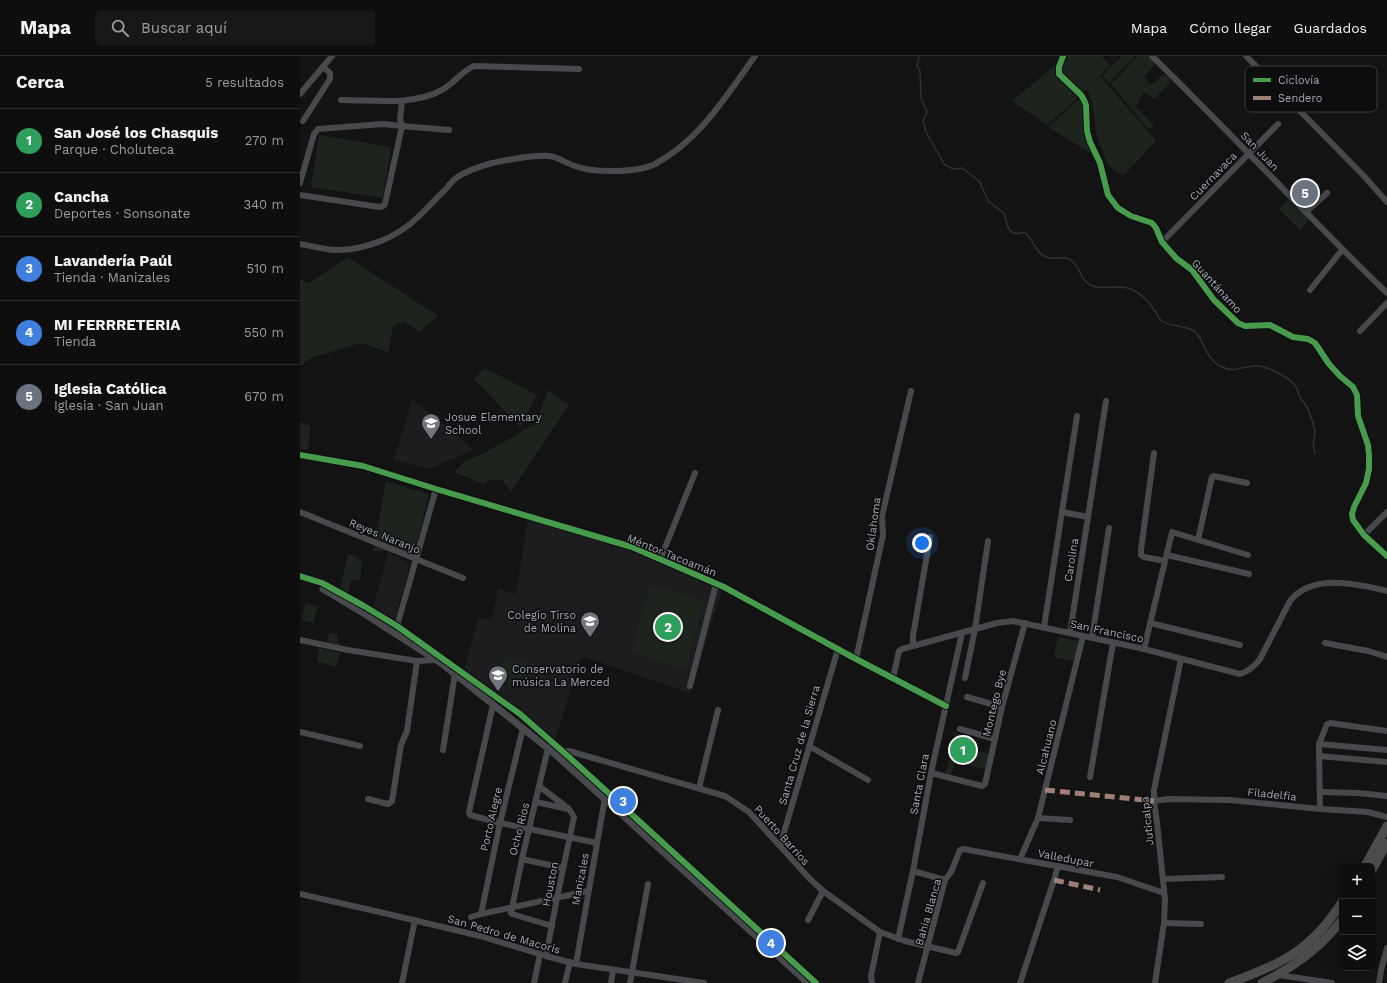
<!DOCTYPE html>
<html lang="es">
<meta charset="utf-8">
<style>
body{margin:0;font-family:"Work Sans",sans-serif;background:#171717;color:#f1f3f6}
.controls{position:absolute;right:12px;bottom:12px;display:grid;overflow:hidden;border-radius:6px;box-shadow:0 4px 16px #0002}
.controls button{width:36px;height:36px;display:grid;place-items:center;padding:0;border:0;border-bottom:1px solid #2e2e2e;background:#0e0e0e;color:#f1f3f6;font:20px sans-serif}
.you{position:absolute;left:622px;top:487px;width:14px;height:14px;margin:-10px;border:3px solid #fff;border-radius:50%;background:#1a73e8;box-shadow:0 0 0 6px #1a73e833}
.badge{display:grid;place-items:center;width:26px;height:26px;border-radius:50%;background:#71757c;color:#fff;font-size:13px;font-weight:700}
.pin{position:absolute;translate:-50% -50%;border:2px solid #fff;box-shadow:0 1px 4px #0006}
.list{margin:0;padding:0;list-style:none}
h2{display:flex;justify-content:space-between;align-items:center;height:52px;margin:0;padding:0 16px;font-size:17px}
h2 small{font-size:13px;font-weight:400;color:#9b9c9e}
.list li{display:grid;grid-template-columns:26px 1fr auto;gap:12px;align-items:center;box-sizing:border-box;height:64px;padding:0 16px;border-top:1px solid #2e2e2e}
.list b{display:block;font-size:15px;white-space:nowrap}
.list p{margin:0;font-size:13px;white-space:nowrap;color:#9b9c9e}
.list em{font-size:13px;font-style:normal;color:#9b9c9e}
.icon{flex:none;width:22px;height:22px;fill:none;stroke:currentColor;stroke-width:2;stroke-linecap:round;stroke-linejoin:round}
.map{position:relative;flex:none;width:1087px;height:927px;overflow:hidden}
header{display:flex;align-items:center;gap:24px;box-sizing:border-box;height:56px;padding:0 20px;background:#0e0e0e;border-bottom:1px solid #2e2e2e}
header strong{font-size:19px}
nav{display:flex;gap:22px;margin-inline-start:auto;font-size:14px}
.search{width:280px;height:36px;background:#171717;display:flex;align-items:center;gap:10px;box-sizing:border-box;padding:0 14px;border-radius:6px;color:#9b9c9e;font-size:15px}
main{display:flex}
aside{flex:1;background:#0e0e0e}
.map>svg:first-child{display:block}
</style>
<header>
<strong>Mapa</strong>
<div class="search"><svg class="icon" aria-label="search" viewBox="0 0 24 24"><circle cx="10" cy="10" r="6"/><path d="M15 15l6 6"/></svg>Buscar aquí</div>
<nav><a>Mapa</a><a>Cómo llegar</a><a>Guardados</a></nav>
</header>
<main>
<aside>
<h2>Cerca<small>5 resultados</small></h2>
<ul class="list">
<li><span class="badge" style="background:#2e9e5b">1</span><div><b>San José los Chasquis</b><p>Parque · Choluteca</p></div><em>270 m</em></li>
<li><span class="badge" style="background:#2e9e5b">2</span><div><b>Cancha</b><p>Deportes · Sonsonate</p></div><em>340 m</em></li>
<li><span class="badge" style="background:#3f7fe0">3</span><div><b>Lavandería Paúl</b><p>Tienda · Manizales</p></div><em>510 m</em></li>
<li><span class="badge" style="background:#3f7fe0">4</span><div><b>MI FERRRETERIA</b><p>Tienda</p></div><em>550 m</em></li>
<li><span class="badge" style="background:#6b7280">5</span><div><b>Iglesia Católica</b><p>Iglesia · San Juan</p></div><em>670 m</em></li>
</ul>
</aside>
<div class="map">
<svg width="1087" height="927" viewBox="0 0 1087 927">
<rect width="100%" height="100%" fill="#131313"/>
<g fill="#1d1d1f">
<polygon points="112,344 151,373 173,394 129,413 94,404"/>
<polygon points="228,461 332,491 423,531 390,637 282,600 255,683 164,613 179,561 191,564 199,533 216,538"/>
<polygon points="88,496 110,508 95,564 73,552"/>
</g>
<g fill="#1d231d">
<polygon points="768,0 802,0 810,9 793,27 801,21 856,85 823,120 808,109 797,81 792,46 787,33 782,38 764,23 762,12"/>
<polygon points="822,0 833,0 835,1 809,27 803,19"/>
<polygon points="838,0 848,0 856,7 844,21 851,29 864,18 871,23 868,29 854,43 843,36 836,51 854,69 849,74 811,28"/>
<polygon points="760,5 756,18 778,42 747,69 712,45"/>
<polygon points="780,42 783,51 786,85 792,98 748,71"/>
<polygon points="19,79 91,91 83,142 11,131"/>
<polygon points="989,142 1010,163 1000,174 979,153"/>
<polygon points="48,201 138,260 119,276 104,265 93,270 88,296 61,287 11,302 0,310 0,223 9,227"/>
<polygon points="185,312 237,339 220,371 174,323"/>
<polygon points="248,334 269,349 211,436 202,424 190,424 183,428 154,416 165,405 182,398 211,382 236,366"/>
<polygon points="0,366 11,370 8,394 0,393"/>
<polygon points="86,425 129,438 113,502 95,494 73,495"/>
<polygon points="48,498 55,500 62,506 60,524 51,524 48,537 40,533"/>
<polygon points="350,529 405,544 386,613 331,597"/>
<polygon points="6,547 18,551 13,567 1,564"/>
<polygon points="29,576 37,578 39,589 27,586"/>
<polygon points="758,581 779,585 775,605 754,601"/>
<polygon points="19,592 40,597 36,611 17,605"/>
<polygon points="205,600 227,607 219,630 198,624"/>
<polygon points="655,676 658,679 661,678 658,690 690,698 687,713 655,707 651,718 646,717"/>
</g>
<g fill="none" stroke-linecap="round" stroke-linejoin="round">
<path stroke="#2a3338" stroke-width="1.5" d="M 619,0 L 617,10 L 620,15 L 621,42 L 627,56 L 623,65 L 626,76 L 644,108 L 653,113 L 662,112 L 679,125 L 689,146 L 704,157 C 708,170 707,182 725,176 C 733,184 736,197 746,201 C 755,205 764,198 772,205 C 781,212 780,225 792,230 C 803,234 819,228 831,233 C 842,238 849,245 855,255 C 857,258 859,263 862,265 C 871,271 884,269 894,275 C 903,280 905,303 920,310 C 935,318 942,310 955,310 C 966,309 985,320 993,327 C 999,332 997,338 1001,343 C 1002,345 1004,346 1005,348 C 1008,352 1015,371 1015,376 C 1015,383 1011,391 1015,397"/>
<g stroke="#48494c" stroke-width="6">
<polyline points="763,0 759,11 759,18 781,39 784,44 786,49 787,75 790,86 800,107 808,139 818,152 831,160 852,167 856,172 862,186 876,202 892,214 914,244 938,267 945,270 970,269 993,281 1008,283 1015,287 1029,308 1040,320 1053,331 1057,339 1058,360 1068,389 1069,399 1069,413 1066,427 1054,451 1052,458 1053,464 1064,479 1087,500"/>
<path d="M 852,0 C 932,78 1007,160 1087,237"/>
<polyline points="946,0 1063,119 1087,146"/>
<polyline points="0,38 32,0"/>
<path d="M 41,44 C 73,44 112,50 142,34 C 154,27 162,15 174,10 L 279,13"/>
<polyline points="3,65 30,23 30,17 23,11"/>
<polyline points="0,127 14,78 18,73 83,68 102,70 100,63 102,45"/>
<polyline points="0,139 79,151 83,150 85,148 102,70 149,74"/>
<polyline points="1006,156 1027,137"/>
<polyline points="862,186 978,68"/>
<path d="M 0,188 C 12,190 24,194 36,194 C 65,194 97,182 118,161 C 128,152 136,142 146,133 C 149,129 152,125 156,122 C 166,115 181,110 192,107 C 207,104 235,98 249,100 C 258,101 266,107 275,110 C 292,117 338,117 355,108 C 399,85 427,39 455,0"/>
<polyline points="1010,234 1042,194"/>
<polyline points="1060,275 1087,247"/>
<polyline points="854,397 841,494 841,499 844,501 865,505"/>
<polyline points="0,399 63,410 136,433 332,491 424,531 556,603 646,650"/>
<polyline points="0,456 163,522"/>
<polyline points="762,456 788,461 770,577"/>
<polyline points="788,461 806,345"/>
<polyline points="1064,479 1087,456"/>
<polyline points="898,484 912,421 914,420 947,427"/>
<polyline points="867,499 949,518"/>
<polyline points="360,504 395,417"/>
<polyline points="850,567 940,589"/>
<polyline points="97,570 136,433"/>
<polyline points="744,571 777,360"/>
<polyline points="792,582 809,472"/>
<polyline points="0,584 48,594 117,605"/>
<polyline points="1025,587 1068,595 1087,601"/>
<polyline points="613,590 613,580 630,481"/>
<polyline points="844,593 872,476 948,499"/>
<polyline points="556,603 583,479 582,460 611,335"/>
<path d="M 593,622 L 599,595 L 602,593 L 697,567 L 713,565 L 844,593 L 940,618 C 949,615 954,611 960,603 L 990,545 C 1012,517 1057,528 1087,535"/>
<polyline points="665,622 675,573 688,485"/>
<polyline points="390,630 416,528"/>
<polyline points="667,641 702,651"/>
<polyline points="193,649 169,756 170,759 200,767 297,787"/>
<polyline points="660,673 695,683"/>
<polyline points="0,676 60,690"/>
<polyline points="1019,688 1087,694"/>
<polyline points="509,690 568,724"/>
<polyline points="248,692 222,803 211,857 212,858 252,870"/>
<polyline points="143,694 155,618"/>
<polyline points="260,695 269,695 425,740 449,756 509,822 523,835 580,876 605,885 656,897 658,896 683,827"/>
<polyline points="1019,700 1087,706"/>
<polyline points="631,717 682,730 685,728 702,651 725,567"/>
<polyline points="790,721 813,587"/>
<polyline points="239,730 269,753 274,761 257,842 246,900"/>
<polyline points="399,732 418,654"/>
<polyline points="1020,736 1058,737 1087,740"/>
<polyline points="68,743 88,748 92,745 101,689 107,675 117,605 135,604"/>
<polyline points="854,745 868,743 930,744 1020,753 1068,756 1087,761"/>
<polyline points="236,746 268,753"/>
<polyline points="1020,753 1019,688 1027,668 1030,667 1087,675"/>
<polyline points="738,762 770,764"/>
<polyline points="480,790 538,593"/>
<polyline points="222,803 263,812"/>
<polyline points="720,803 738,762 783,580"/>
<polyline points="613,815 645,824"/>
<polyline points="864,823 922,821"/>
<polyline points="0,838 88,858 180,880 246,900 276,908 404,927"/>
<polyline points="181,858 200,767 223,672"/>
<polyline points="171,861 181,858 288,835"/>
<polyline points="508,864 523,835"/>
<polyline points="864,867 901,868"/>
<polyline points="598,883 613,815 631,717 662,577"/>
<polyline points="276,908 305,742"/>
<polyline points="978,919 1032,927"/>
<polyline points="102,927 115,864"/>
<polyline points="234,927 240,898"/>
<polyline points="265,927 270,906"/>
<polyline points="311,927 313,914"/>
<polyline points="330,927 348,828"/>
<polyline points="572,927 571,920 580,876"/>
<polyline points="618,927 645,824 651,816 660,794 663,793 817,821 864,837"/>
<polyline points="720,927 754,824 758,810"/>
<polyline points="855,927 864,867 865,843 857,767 854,745 854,734 881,603"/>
<polyline points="1079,927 1081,914 1087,892"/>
</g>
<g stroke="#48494c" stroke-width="7">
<polyline points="0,520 22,527 64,550 97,570 220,658 269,701 516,927"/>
<polyline points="23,533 65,558 141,607 255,698 508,927"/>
</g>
<g stroke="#4a4c4e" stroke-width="9">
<polyline points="1065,810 1087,770"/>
<polyline points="1072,814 1087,787"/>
<path d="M 929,927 C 980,909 1012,894 1042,846"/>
<path d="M 962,927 C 995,910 1019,893 1042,864"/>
</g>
<g stroke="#9e8076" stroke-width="5" stroke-dasharray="10 5" stroke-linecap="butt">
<polyline points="745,734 854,745"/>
<polyline points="754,824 800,834"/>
</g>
<g stroke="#0d0d0f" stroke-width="8">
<g id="cycleway">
<polyline points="763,0 759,11 759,18 781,39 784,44 786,49 787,75 790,86 800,107 808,139 818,152 831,160 852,167 856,172 862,186 876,202 892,214 914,244 938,267 945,270 970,269 993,281 1008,283 1015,287 1029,308 1040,320 1053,331 1057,339 1058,360 1068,389 1069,399 1069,413 1066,427 1054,451 1052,458 1053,464 1064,479 1087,500"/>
<polyline points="0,399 63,410 136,433 332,491 424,531 556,603 646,650"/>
<polyline points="0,520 22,527 64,550 97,570 220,658 269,701 516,927"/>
</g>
</g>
<use href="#cycleway" stroke="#469c4c" stroke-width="6"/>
</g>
<defs>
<g id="school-pin" transform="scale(1)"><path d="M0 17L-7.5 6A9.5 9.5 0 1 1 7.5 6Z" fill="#71757c" stroke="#0d0d0f"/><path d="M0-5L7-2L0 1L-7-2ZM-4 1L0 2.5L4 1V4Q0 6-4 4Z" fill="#fff"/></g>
<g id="university-pin" transform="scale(1)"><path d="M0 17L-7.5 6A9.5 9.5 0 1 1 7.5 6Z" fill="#71757c" stroke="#0d0d0f"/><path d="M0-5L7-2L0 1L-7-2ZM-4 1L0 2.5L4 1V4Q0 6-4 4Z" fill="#fff"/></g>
</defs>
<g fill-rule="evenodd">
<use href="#school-pin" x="131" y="367"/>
<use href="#university-pin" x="290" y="565"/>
<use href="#school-pin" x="198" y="619"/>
</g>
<g text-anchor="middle" stroke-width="3" stroke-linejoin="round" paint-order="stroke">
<g font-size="11" fill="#a4aab4" stroke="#0d0d0f">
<text transform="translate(960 95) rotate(46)" y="4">San Juan</text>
<text transform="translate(913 120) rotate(-46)" y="4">Cuernavaca</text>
<text transform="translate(917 230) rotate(48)" y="4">Guantánamo</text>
<text transform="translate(573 468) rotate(-82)" y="4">Oklahoma</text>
<text transform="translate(85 480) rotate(22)" y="4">Reyes Naranjo</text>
<text transform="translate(372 499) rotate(22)" y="4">Méntor Tacoamán</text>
<text transform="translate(771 504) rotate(-81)" y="4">Carolina</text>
<text transform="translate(807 575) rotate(12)" y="4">San Francisco</text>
<text transform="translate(694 647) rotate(-76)" y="4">Montego Bye</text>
<text transform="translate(499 689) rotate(-74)" y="4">Santa Cruz de la Sierra</text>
<text transform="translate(746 691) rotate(-76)" y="4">Alcahuano</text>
<text transform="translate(619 728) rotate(-79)" y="4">Santa Clara</text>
<text transform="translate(972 738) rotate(6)" y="4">Filadelfia</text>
<text transform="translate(191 763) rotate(-77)" y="4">Porto Alegre</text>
<text transform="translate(847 765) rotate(-96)" y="4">Juticalpa</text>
<text transform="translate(219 773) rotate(-76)" y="4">Ocho Rios</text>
<text transform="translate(482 779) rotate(48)" y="4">Puerto Barrios</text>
<text transform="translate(766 802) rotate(11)" y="4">Valledupar</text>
<text transform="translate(280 823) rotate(-79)" y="4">Manizales</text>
<text transform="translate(250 828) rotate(-79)" y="4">Houston</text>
<text transform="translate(628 856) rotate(-74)" y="4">Bahia Blanca</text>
<text transform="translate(204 878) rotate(16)" y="4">San Pedro de Macoris</text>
</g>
<g font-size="11" fill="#a4aab4" stroke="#0d0d0f" text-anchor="start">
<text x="145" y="365">Josue Elementary<tspan x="145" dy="13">School</tspan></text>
<text x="276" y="563" text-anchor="end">Colegio Tirso<tspan x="276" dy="13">de Molina</tspan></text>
<text x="212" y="617">Conservatorio de<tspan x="212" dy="13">música La Merced</tspan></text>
</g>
</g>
<rect x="945" y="10" width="132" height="46" rx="6" fill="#0d0d0f" stroke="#3a3c41" stroke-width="1"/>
<rect x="953" y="22" width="18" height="4" fill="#469c4c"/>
<rect x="953" y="40" width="18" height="4" fill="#9e8076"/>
<g font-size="11" fill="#a4aab4">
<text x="978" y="28">Ciclovía</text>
<text x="978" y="46">Sendero</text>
</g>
</svg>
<div class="controls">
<button>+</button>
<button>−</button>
<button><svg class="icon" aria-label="layers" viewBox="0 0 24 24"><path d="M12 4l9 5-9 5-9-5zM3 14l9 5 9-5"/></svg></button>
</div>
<div class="you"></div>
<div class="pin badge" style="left:663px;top:694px;background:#2e9e5b">1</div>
<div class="pin badge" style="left:368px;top:571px;background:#2e9e5b">2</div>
<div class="pin badge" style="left:323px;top:745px;background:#3f7fe0">3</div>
<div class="pin badge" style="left:471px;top:887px;background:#3f7fe0">4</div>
<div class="pin badge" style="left:1005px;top:137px;background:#6b7280">5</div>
</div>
</main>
